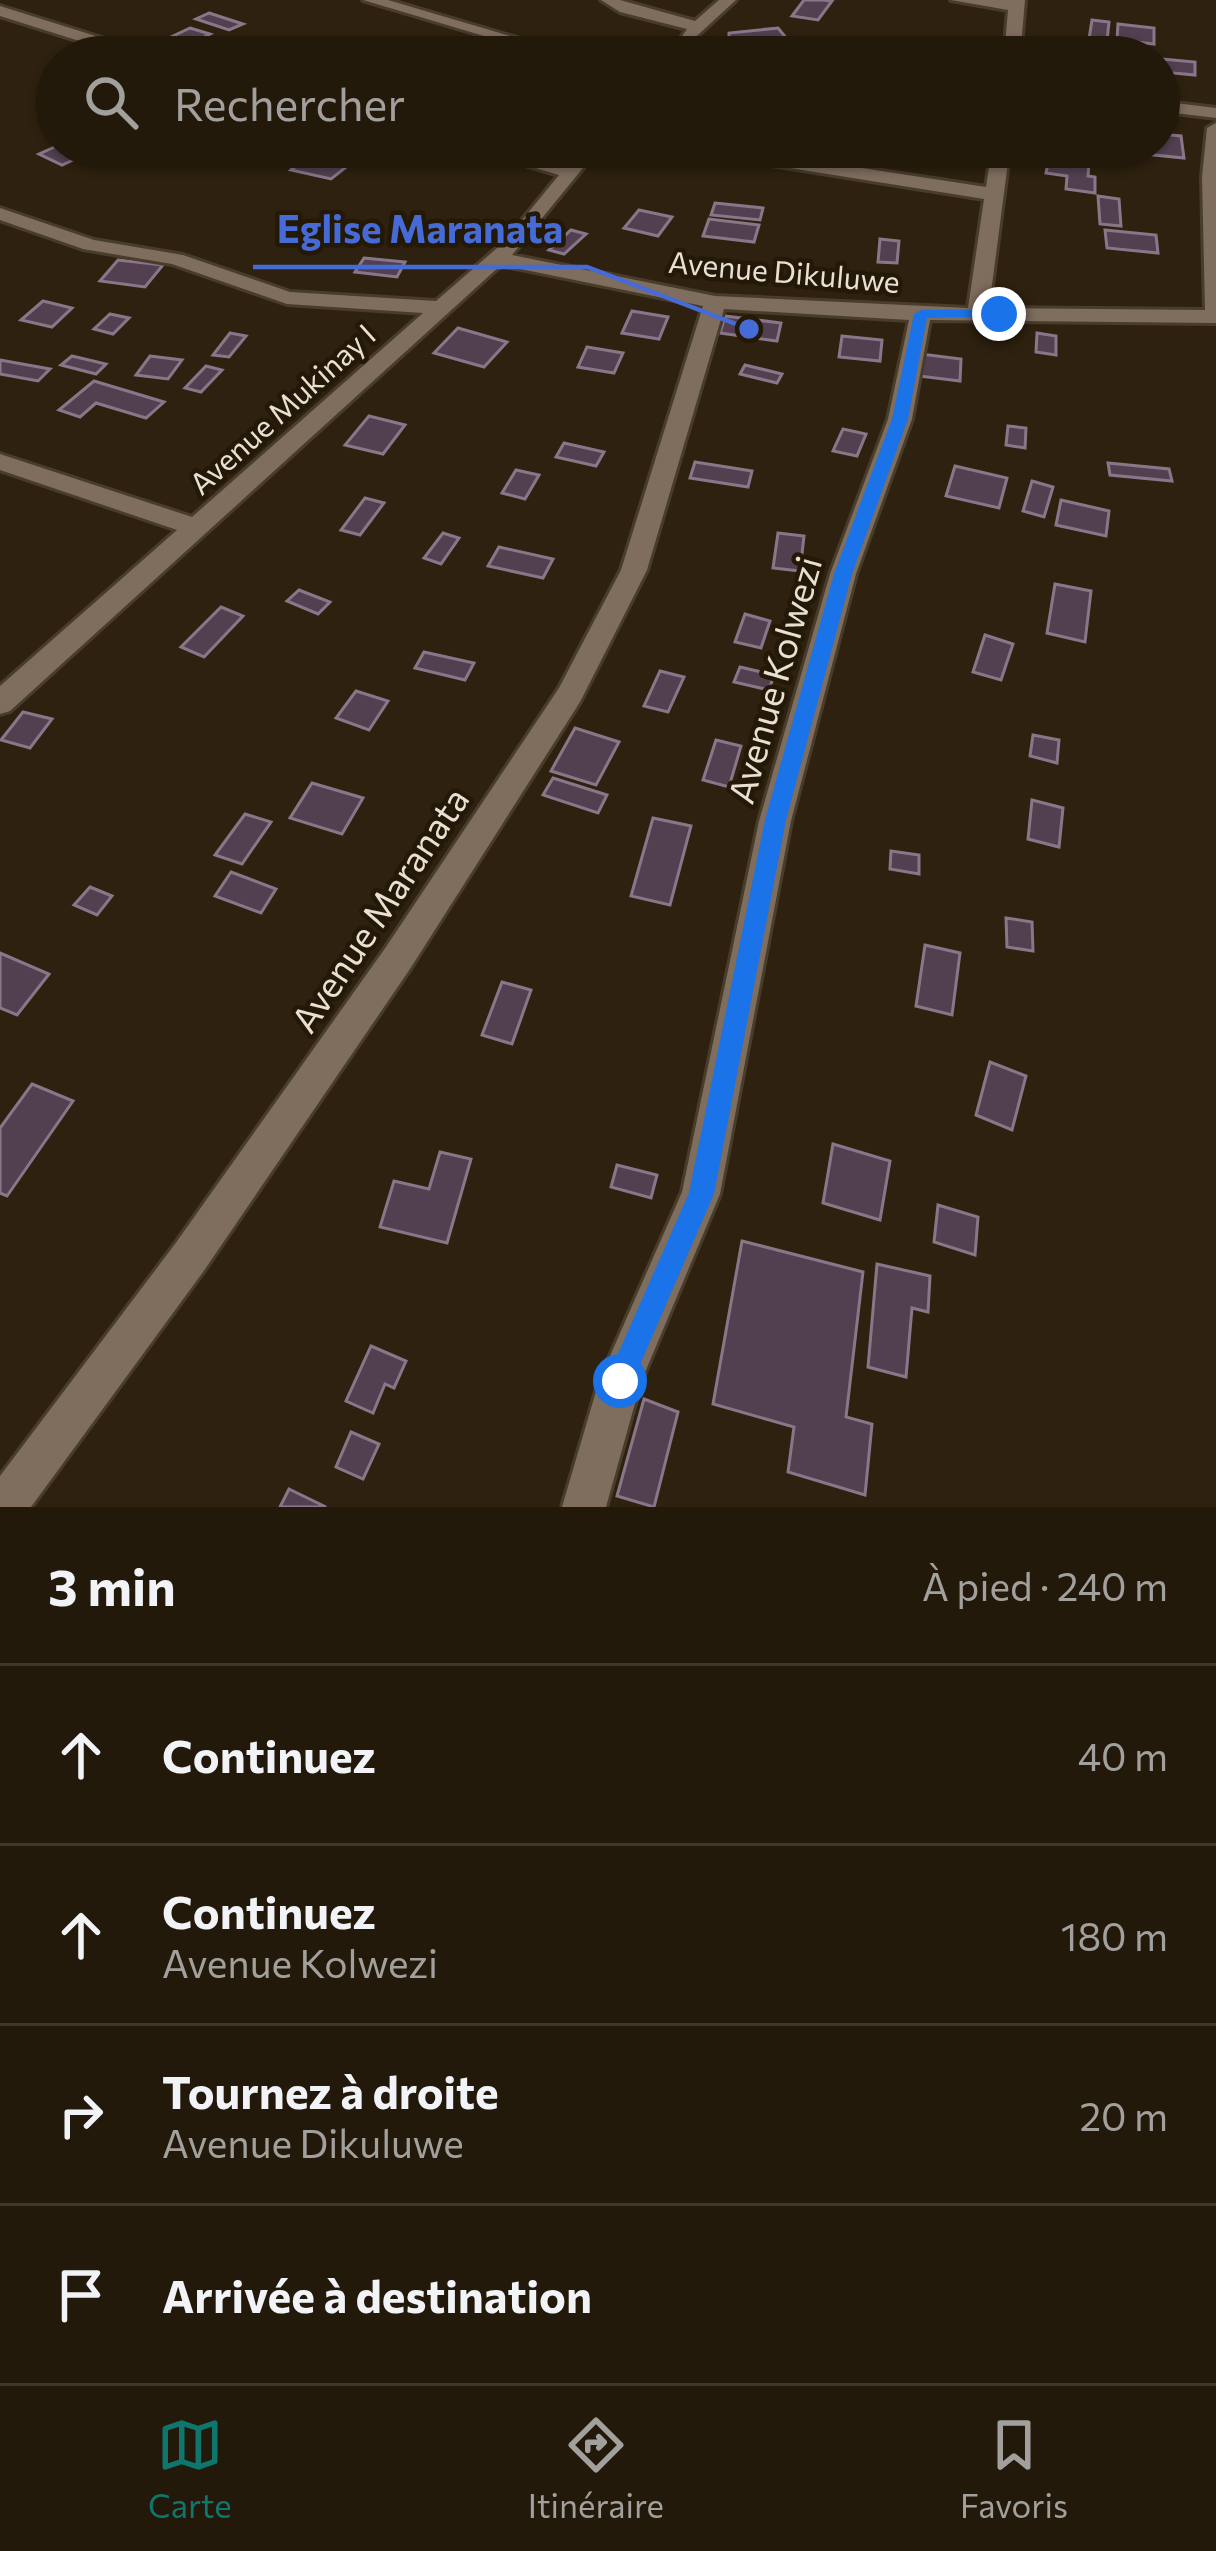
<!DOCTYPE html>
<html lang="fr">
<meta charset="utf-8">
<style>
body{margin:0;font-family:Commissioner,sans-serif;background:#2a2214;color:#f1f3f6}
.stop{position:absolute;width:36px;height:36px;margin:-27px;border:9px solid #1a73e8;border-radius:50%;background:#fff}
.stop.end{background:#1a73e8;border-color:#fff;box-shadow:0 3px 12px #0008}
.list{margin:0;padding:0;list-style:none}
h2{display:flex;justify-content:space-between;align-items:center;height:156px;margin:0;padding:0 48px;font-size:51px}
h2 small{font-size:39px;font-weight:400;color:#a2a09d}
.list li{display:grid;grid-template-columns:78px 1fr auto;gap:36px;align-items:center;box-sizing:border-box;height:180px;padding:0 48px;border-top:3px solid #3f382c}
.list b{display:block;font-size:45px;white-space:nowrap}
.list p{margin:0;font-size:39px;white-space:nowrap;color:#a2a09d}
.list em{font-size:39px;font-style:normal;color:#a2a09d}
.icon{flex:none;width:66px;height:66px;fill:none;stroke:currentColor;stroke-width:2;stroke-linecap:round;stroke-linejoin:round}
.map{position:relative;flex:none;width:1216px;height:1507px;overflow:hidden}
.search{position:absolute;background:#22190b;box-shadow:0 3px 9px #0004;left:36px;right:36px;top:36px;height:132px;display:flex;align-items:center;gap:30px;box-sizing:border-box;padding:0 42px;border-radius:66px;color:#a2a09d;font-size:45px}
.sheet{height:876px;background:#22190b}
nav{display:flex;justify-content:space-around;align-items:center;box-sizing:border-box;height:168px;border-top:3px solid #3f382c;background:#22190b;font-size:33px;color:#a2a09d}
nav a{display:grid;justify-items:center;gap:6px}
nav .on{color:#0f766e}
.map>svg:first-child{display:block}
</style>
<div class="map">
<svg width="1216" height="1507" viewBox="0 0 1216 1507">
<rect width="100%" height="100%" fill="#2e210f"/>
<g fill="#524050" stroke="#8a7689" stroke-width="3">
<polygon points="804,0 823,0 832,1 818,20 792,16"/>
<polygon points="209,13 243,24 229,30 196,19"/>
<polygon points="1092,20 1109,22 1107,41 1089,39"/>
<polygon points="1118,24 1154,28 1154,44 1117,40"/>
<polygon points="190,28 210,34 189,44 169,38"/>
<polygon points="778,28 788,40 739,46 729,39 729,33"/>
<polygon points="313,39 337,52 322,57 298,44"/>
<polygon points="1162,59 1195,62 1195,75 1162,72"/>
<polygon points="1159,134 1181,136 1184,158 1134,153 1133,147 1159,147"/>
<polygon points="57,146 68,147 84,155 62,165 39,154"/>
<polygon points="310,154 350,164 331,179 291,170"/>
<polygon points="1049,158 1089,164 1088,176 1095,177 1095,193 1066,189 1067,176 1046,173"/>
<polygon points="1098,196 1119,199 1121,226 1100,224"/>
<polygon points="715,203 763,208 760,220 711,215"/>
<polygon points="639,210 672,217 658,236 624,228"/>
<polygon points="709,219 759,225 754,242 703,236"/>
<polygon points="571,230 586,234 564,254 549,250"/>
<polygon points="1105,230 1156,235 1158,253 1107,248"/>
<polygon points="880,239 899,241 897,263 878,262"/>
<polygon points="364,258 405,262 397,277 355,272"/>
<polygon points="118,260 163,265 145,287 100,281"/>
<polygon points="43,301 72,308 52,327 21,320"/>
<polygon points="632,311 668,317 659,339 622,333"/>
<polygon points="110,314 129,318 113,334 94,329"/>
<polygon points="725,316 781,323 777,341 720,333"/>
<polygon points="458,328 507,342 484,367 434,353"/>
<polygon points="230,333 246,336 229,357 213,355"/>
<polygon points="1037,333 1056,336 1056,355 1036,352"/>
<polygon points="842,336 882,340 880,361 839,357"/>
<polygon points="587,347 623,353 614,373 578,367"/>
<polygon points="921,354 961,359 960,381 919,376"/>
<polygon points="72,356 106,364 96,374 61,365"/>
<polygon points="150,356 182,360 168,379 136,375"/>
<polygon points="0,360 50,369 38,381 0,374"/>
<polygon points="745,365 782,374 777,383 740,374"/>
<polygon points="206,366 222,370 201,392 185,388"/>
<polygon points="94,381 164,402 146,418 96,403 80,417 59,410"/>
<polygon points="369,416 405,425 383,454 345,445"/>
<polygon points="1008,426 1026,428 1025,448 1006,445"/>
<polygon points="843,429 866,434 857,456 833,451"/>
<polygon points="564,443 604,452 596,466 556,457"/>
<polygon points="695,462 752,471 748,487 690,478"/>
<polygon points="1108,463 1169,469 1172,481 1110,475"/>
<polygon points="955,466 1007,478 999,508 946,496"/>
<polygon points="516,470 539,475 525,499 502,493"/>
<polygon points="1032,481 1053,487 1044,517 1023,511"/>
<polygon points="365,498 384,503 360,535 341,530"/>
<polygon points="1061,500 1109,511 1106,536 1056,525"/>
<polygon points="443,533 459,538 441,564 424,558"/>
<polygon points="778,533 804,536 800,571 773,568"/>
<polygon points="499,547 553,559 543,578 488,566"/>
<polygon points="1055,584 1091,591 1085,642 1047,633"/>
<polygon points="299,590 330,602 318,614 287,601"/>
<polygon points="221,607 243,616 204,657 181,647"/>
<polygon points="745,614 770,621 761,648 735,642"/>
<polygon points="985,635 1013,644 1001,680 973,672"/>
<polygon points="424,652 474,663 465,680 415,668"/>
<polygon points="740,667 774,675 769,690 734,682"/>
<polygon points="660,671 684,677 668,712 644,706"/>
<polygon points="356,691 388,701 369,730 336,718"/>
<polygon points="23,712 52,719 30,748 1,740"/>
<polygon points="575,728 619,742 596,785 551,771"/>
<polygon points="1033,735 1059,740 1057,763 1030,756"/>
<polygon points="716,740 741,746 729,787 703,780"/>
<polygon points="553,778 607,795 598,813 543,795"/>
<polygon points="312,783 363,798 342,834 290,818"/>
<polygon points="1032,800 1063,808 1059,847 1028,839"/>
<polygon points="245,814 271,822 242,864 215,855"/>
<polygon points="653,818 691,826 670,905 631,896"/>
<polygon points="891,851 919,855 919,874 890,869"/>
<polygon points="231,872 276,889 261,913 215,896"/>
<polygon points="90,887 112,896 97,915 74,905"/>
<polygon points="1006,918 1032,922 1033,951 1007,947"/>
<polygon points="925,945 960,953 952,1015 916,1006"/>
<polygon points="0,953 49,974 17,1015 0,1008"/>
<polygon points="502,982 531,990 512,1044 482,1035"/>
<polygon points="990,1062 1026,1076 1012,1130 976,1115"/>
<polygon points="32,1084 73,1101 7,1196 0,1193 0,1128"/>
<polygon points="833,1144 890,1161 880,1220 823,1203"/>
<polygon points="440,1152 471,1159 447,1243 380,1227 394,1181 429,1189"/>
<polygon points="617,1165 657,1175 651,1198 611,1187"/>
<polygon points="938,1205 978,1217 975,1255 934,1242"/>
<polygon points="742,1241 863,1272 846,1417 872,1424 865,1495 788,1472 794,1427 713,1404"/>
<polygon points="877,1264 930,1276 928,1312 912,1308 906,1377 868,1367"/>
<polygon points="371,1346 406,1361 394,1388 385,1384 373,1413 346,1401"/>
<polygon points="644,1399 678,1412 654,1507 617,1496"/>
<polygon points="351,1432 379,1444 363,1479 336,1467"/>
<polygon points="289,1489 326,1507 280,1507"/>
</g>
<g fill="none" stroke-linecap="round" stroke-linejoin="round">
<g stroke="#483c2b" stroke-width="6">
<g id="minor">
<polygon points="363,0 388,0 581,57 555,57"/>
<polygon points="601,0 620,0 695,21 719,0 736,0 688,44 769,57 669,50 669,44 678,42 687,29 620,12"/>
<polygon points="951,0 1025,0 1020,57 1004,57 1008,10"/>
<polygon points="0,6 153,54 155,57 130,57 0,16"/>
<polygon points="1159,101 1216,108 1216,118 1159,111"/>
<polygon points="1216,123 1216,323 930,320 912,419 856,574 791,821 720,1194 641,1382 606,1507 562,1507 599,1381 682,1192 759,821 830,574 888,419 909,320 724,309 647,570 580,702 410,969 203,1272 31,1507 0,1507 0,1476 175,1244 386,947 559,688 621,570 703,306 501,265 10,711 0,714 0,686 177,530 0,470 0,454 192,517 423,313 287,304 172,264 83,249 0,220 0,208 94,240 183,255 290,292 436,301 504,242 559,175 465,147 495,147 567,165 581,147 600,147 512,255 715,296 968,308 984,199 690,152 681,147 725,147 986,187 992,147 1010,147 989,308 1205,310 1202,177 1207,128"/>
</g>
</g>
<use href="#minor" fill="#7f6d5e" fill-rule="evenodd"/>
</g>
<polygon fill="#1a73e8" points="999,309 1004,316 927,318 908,419 852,574 786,820 714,1194 629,1390 620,1394 610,1390 606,1381 689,1193 765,820 834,574 892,419 914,314 921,310"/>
<g text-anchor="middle" stroke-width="9" stroke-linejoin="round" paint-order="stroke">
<g font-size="30" fill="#e9e0d5" stroke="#241806">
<text transform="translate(784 273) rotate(5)" y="10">Avenue Dikuluwe</text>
<text transform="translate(283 410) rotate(-42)" y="10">Avenue Mukinay I</text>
</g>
<g font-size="36" fill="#e9e0d5" stroke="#241806">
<text transform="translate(775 680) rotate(-74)" y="13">Avenue Kolwezi</text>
<text transform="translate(380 910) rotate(-56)" y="13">Avenue Maranata</text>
</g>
</g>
<path fill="none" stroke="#466bd7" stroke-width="4.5" d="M749 329L587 267H253"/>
<circle fill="#466bd7" stroke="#241806" stroke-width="4.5" cx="749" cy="329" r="12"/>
<g font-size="39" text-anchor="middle" font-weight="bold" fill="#466bd7" stroke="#241806" stroke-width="9" stroke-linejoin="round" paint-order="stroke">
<text x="420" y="243">Eglise Maranata</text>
</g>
</svg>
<div class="stop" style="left:620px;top:1381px"></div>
<div class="stop end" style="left:999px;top:314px"></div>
<div class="search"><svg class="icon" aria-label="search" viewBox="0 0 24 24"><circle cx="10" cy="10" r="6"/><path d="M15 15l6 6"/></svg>Rechercher</div>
</div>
<section class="sheet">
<h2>3 min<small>À pied · 240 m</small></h2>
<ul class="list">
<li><svg class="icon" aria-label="ahead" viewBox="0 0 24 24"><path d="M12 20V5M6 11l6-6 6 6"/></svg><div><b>Continuez</b></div><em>40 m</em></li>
<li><svg class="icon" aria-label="ahead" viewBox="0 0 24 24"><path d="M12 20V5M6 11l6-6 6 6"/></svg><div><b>Continuez</b><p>Avenue Kolwezi</p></div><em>180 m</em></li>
<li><svg class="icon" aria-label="right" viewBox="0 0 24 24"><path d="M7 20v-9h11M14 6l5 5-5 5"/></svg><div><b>Tournez à droite</b><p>Avenue Dikuluwe</p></div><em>20 m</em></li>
<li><svg class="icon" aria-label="arrive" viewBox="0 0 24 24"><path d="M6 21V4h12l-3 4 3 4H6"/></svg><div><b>Arrivée à destination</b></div></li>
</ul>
</section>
<nav>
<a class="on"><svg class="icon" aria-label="map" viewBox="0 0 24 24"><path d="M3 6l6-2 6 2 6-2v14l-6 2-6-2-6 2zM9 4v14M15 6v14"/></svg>Carte</a>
<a><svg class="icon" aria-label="directions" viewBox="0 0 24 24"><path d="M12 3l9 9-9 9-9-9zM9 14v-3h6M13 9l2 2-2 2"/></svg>Itinéraire</a>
<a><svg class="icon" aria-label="saved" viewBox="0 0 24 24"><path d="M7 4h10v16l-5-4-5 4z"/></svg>Favoris</a>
</nav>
